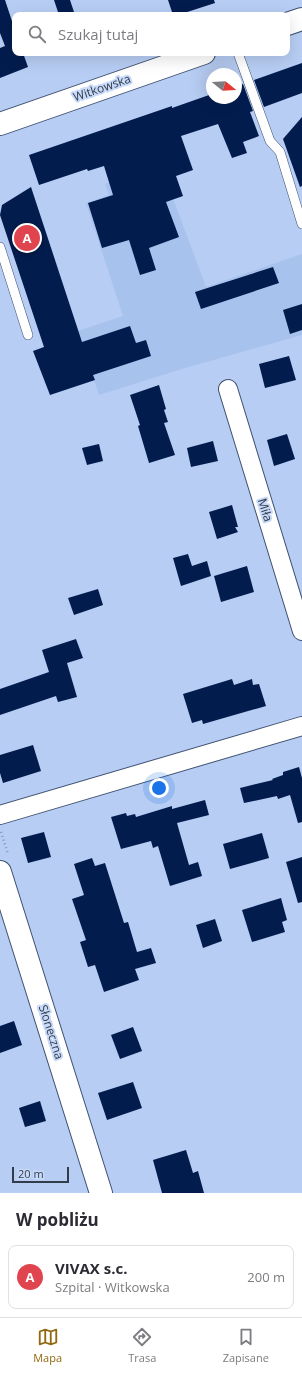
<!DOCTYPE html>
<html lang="pl">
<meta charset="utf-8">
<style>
body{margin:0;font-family:"Open Sans",sans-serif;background:#f7f7f7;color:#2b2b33}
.compass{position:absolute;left:206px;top:68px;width:36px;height:36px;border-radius:50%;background:#fff;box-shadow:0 4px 16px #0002;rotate:108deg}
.scale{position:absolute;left:12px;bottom:10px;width:57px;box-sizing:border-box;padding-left:4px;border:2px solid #333c4b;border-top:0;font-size:11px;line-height:14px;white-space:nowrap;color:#333c4b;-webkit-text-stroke:3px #c8daf9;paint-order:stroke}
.you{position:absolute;left:159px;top:788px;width:14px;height:14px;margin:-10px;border:3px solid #fff;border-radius:50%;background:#1a73e8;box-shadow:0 0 0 6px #1a73e833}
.badge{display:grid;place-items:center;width:26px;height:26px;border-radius:50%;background:#90680e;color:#fff;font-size:13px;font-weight:700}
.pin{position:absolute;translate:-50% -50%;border:2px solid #fff;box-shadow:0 1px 4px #0006}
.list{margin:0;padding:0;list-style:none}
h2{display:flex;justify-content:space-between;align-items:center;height:52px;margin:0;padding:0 16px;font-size:17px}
h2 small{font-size:13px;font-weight:400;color:#7c7c81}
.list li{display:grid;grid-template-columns:26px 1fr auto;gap:12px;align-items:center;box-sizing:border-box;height:64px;margin:0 8px 8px;padding:0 8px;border:1px solid #e1e1e2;border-radius:8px}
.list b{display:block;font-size:15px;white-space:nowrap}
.list p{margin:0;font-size:13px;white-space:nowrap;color:#7c7c81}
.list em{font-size:13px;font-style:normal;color:#7c7c81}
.icon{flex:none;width:22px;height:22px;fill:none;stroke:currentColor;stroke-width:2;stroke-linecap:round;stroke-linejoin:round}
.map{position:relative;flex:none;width:302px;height:1193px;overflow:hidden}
.search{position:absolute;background:#fff;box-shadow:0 4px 16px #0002;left:12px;right:12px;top:12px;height:44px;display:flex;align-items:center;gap:10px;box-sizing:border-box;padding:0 14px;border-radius:8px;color:#7c7c81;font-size:15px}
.sheet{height:124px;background:#fff}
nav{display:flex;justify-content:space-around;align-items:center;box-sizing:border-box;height:56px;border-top:1px solid #e1e1e2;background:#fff;font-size:11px;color:#7c7c81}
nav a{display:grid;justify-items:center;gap:2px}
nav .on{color:#90680e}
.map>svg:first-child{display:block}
</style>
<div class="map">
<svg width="302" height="1193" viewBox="0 0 302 1193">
<rect width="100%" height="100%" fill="#b7cdf3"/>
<polygon fill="#a8c2ee" points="155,150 206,287 302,254 302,335 185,368 99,395 78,331 123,316 86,203 109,195 105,184 127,176"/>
<g fill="#031c4e">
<polygon points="0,0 5,0 15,30 15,53 23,53 28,67 0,78 0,48 5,46 0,33"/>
<polygon points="54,0 70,0 75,15 59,15"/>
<polygon points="168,0 214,0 215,3 178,15 173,15"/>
<polygon points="302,63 302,93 264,107 254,80"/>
<polygon points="243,84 253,111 250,112 259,136 243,142 247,153 232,158 218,124 181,136 193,170 176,176 183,196 166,202 179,237 149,248 156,270 140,275 129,240 102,248 88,203 113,195 104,166 88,171 87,169 39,185 29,155 172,106 172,108 212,94 212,98 236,98 236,86"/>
<polygon points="302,117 302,186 300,187 283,139"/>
<polygon points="31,187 82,342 130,326 136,343 146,340 151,356 93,375 95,380 50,395 33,351 44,347 0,215 2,205"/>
<polygon points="273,267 279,283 201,309 195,292"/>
<polygon points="302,304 302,330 290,334 283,310"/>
<polygon points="289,356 296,380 265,388 259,364"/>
<polygon points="159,385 166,409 164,410 168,422 164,423 175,455 149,463 138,426 140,425 130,395"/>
<polygon points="287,434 295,459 274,466 267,440"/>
<polygon points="213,441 218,461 191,467 187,448"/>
<polygon points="99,444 103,461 87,465 82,448"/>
<polygon points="232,505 238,527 235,527 238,532 217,539 209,512"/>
<polygon points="188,554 192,566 207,561 211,576 181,586 173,558"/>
<polygon points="247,566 254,592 221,602 214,576"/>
<polygon points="98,589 103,605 74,615 68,598"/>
<polygon points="76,639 83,658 67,663 77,697 58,702 56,696 0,715 0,689 49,672 42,650"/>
<polygon points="232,679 234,685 252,679 253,685 259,684 266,706 203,724 202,720 192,723 183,694"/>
<polygon points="33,745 41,771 3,783 0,773 0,755"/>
<polygon points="299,767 302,778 302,822 298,823 290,795 278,799 277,796 244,803 240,788 273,780 272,779 283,775 283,772"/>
<polygon points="205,800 209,815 177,823 189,865 198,862 202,876 170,886 158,846 153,848 151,841 121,849 111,817 126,813 127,816 135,814 136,817 172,806 172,809"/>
<polygon points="44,832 51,857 28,863 21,838"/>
<polygon points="262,833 269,858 230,869 223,844"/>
<polygon points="302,857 302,902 298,903 286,862"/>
<polygon points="92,858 95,866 105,863 124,923 128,922 137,952 151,948 156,963 135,969 139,980 104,992 95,965 88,967 80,942 86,940 72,899 84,895 74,864"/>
<polygon points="281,898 287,920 282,922 285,932 252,942 242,910"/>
<polygon points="215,919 222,941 203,948 196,925"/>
<polygon points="14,1021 22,1045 0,1053 0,1026"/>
<polygon points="133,1027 142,1051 120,1059 111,1035"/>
<polygon points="133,1082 142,1108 107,1120 98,1093"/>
<polygon points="40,1101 46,1121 25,1127 19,1108"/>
<polygon points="186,1150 193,1173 198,1171 204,1193 162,1193 153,1160"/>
</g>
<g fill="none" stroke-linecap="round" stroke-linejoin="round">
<g stroke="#405272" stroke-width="10">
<g id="lane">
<polyline points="238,53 270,141 280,152 302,224"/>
<polyline points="0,247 28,335"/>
</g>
</g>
<g stroke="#405272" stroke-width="20">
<g id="street">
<polyline points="228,389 302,631"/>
<polyline points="0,815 302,726"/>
</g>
</g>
<g stroke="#405272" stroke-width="24">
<g id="secondary">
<polyline points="287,24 302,19"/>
<polyline points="0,124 204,53"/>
<polyline points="0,872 101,1193"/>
</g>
</g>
<polyline stroke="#8798b6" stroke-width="2.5" stroke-dasharray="1 3" stroke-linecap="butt" points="1,832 8,854"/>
<use href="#lane" stroke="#fff" stroke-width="9"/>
<use href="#street" stroke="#fff" stroke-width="18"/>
<use href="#secondary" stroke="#fff" stroke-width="22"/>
</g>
<g text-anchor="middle" stroke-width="4" stroke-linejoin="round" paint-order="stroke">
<g font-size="12" fill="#333c4b" stroke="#c8daf9">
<text transform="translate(102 88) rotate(-19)" y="4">Witkowska</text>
<text transform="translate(265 510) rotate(73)" y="4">Miła</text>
<text transform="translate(51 1032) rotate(72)" y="4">Słoneczna</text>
</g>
</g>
</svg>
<svg class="compass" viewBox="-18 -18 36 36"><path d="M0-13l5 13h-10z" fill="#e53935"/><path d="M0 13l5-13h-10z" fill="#7c7c81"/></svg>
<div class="scale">20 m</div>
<div class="you"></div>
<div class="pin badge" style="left:27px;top:238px;background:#e0444e">A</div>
<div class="search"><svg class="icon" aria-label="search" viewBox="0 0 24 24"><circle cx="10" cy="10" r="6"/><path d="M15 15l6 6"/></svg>Szukaj tutaj</div>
</div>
<section class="sheet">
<h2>W pobliżu<small></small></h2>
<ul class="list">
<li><span class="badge" style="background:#e0444e">A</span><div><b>VIVAX s.c.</b><p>Szpital · Witkowska</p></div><em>200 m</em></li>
</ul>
</section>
<nav>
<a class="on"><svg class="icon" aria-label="map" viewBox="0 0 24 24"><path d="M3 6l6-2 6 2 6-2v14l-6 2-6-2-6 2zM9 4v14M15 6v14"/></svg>Mapa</a>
<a><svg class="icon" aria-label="directions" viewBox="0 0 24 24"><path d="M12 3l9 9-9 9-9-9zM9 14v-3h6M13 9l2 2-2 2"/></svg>Trasa</a>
<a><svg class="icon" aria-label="saved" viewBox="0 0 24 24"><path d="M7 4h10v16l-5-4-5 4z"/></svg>Zapisane</a>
</nav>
